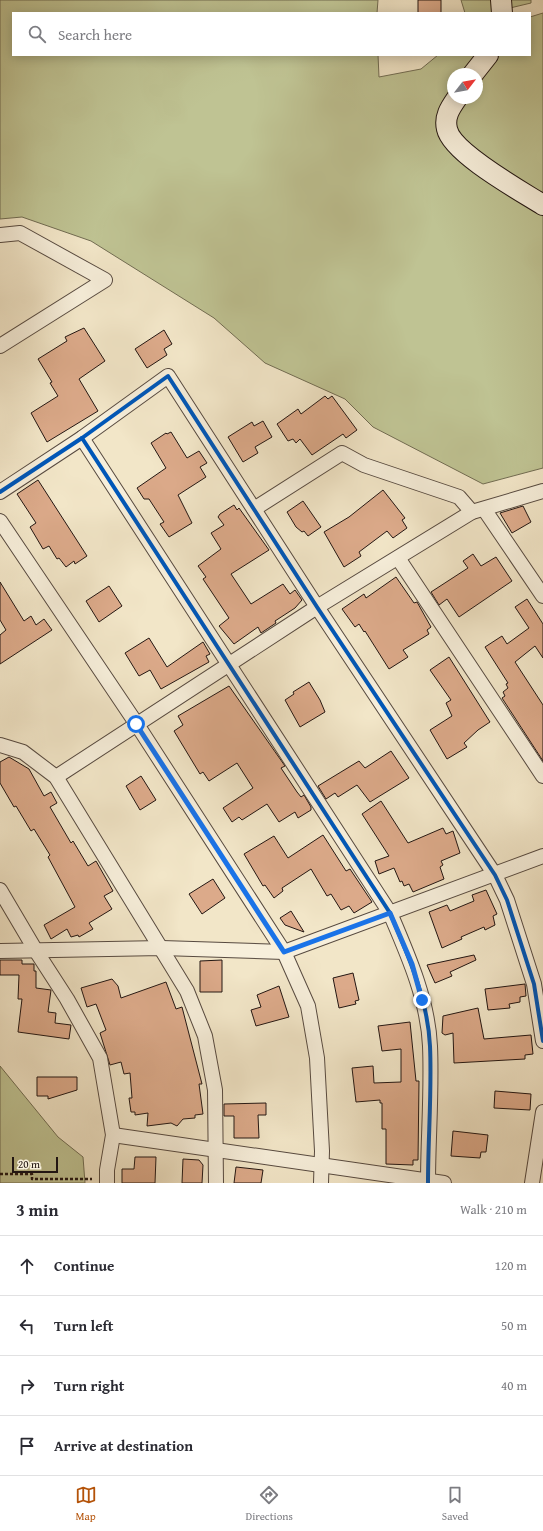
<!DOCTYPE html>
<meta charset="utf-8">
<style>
body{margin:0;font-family:"Gentium Book Plus",serif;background:#f2f2f3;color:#2b2b33}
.compass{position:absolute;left:447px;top:68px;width:36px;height:36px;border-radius:50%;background:#fff;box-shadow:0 2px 10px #0003;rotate:59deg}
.scale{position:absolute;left:12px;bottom:10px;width:46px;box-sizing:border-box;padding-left:4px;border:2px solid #231612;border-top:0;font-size:11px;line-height:14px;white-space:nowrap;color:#231612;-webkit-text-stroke:3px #f7efdb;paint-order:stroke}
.stop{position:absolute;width:12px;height:12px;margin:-9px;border:3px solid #1a73e8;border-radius:50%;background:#fff}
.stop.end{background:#1a73e8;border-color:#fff;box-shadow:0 1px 4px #0008}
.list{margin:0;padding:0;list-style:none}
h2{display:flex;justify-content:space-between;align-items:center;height:52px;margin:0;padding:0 16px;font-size:17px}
h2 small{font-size:13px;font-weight:400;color:#7c7c81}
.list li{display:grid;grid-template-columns:26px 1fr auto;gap:12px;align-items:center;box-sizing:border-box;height:60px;padding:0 16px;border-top:1px solid #e1e1e2}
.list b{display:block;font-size:15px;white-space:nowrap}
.list em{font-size:13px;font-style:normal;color:#7c7c81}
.icon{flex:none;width:22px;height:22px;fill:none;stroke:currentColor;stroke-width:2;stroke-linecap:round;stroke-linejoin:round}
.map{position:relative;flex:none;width:543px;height:1183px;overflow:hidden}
.search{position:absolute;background:#fff;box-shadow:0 2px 10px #0003;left:12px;right:12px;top:12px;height:44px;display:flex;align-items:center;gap:10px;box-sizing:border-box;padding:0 14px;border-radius:0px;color:#7c7c81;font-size:15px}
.sheet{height:292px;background:#fff}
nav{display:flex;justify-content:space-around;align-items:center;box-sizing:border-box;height:56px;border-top:1px solid #e1e1e2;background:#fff;font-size:11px;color:#7c7c81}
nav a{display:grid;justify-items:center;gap:2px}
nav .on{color:#b45309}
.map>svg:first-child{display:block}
</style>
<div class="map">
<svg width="543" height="1183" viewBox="0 0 543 1183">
<rect width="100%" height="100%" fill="#f2e6c8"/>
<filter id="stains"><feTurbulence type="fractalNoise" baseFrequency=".005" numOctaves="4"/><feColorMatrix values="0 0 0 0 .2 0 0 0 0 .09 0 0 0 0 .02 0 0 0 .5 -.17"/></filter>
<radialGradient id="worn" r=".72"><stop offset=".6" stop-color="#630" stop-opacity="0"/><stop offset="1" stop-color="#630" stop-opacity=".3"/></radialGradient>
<g fill="#bfc393" stroke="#716c52" fill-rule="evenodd">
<path d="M 0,0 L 378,0 L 377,13 L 13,13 L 13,55 L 378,55 L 379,77 L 421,69 L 438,55 L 530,55 L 530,17 L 543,13 L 543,468 L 483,484 L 373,427 L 345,399 L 265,363 L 214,318 L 91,241 L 22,217 L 0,219 ZM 453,74 L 477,74 L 477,98 L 453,98 Z"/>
<polygon points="461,0 531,0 531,3 489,13 465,13"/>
<polygon points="0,1066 58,1137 83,1157 85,1183 0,1183"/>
</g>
<g fill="#dcaa8a" stroke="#231612">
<rect x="418" y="0" width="23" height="13"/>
<polygon points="84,328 105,361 79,379 98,411 47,442 31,413 58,396 50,383 52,382 38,359 67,341 65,337"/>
<polygon points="164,330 172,344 164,349 167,355 147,368 135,349"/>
<polygon points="325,396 328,399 332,396 357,430 346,438 343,434 312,455 300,439 296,443 293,439 288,441 277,424 298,409 301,414"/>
<polygon points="263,421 272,437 255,447 258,453 243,462 228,437 252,422 254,426"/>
<polygon points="171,432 187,458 199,451 207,463 200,467 206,477 178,495 192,523 169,537 160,524 164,522 149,499 144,499 137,488 166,468 151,443 166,433 167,434"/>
<polygon points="38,480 87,556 75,564 74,561 66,567 59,558 57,559 49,546 43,549 30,527 36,523 17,494"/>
<polygon points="383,490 405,518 402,520 407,528 393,538 387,531 359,552 361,556 344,567 324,532 349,517"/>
<polygon points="303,501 321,527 308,536 304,531 302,532 296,527 287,512"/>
<polygon points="234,505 237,510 239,508 269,550 231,574 251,604 283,584 290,594 295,590 302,600 295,608 275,621 276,623 261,633 258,627 234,644 219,626 229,618 203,579 206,577 198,566 221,549 211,533 224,525 218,517 220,514"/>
<polygon points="523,506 531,522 512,533 500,513"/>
<polygon points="473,554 481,566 496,557 512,581 459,617 447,599 439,605 431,592 468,568 463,561"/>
<polygon points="396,577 414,603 417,602 431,627 427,630 429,634 403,650 408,657 389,669 365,631 364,632 359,624 355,627 342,609 364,594 366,598"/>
<polygon points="0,582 24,621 31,616 36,625 44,619 52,630 0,664 0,635 6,630 0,620"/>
<polygon points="109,586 122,606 99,622 86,601"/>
<polygon points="527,599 543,624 543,658 535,646 515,662 543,705 543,761 502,698 505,696 503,692 508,688 506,684 508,683 485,647 502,636 507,644 529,628 515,607"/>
<polygon points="149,638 167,667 203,642 210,654 206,656 209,662 161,689 150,670 139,676 125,653"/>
<polygon points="449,657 490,722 478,730 464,743 467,747 447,759 430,730 452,716 446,703 451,700 430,670"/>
<polygon points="309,682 320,700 325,712 300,727 285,700 294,694 293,692"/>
<polygon points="229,686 285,766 281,768 297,792 301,797 304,795 311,807 311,810 298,818 295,812 279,822 267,804 242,820 239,817 232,822 223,808 253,788 237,763 209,781 203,772 200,774 174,731 183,725 178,716"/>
<polygon points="391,751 409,778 370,802 357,785 338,797 335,793 326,799 318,786 359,761 365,768"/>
<polygon points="9,757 29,769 44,796 51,792 57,803 50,807 71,843 73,841 88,866 96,861 113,891 104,896 112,909 89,923 93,929 79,937 78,935 71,937 67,929 51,939 44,925 75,907 48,857 50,855 34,829 31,831 16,806 14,807 0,783 0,762"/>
<polygon points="141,776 156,800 140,810 126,786"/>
<polygon points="381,801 408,843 443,828 446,834 453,831 460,853 441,861 443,865 440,867 444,879 413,892 409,884 404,886 402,881 400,882 394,868 379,874 375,861 389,856 362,814"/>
<polygon points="323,835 346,871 350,869 372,902 354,913 349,906 341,910 331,894 327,896 311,869 282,888 283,891 274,898 265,885 263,886 244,854 274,836 288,858"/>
<polygon points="213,879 225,898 202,914 189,894"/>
<polygon points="486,890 497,914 493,916 495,925 485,930 484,927 461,937 462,939 442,948 429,912 447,905 450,911 474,901 472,895"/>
<polygon points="291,911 304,932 285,925 280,918"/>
<polygon points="474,955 476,960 450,972 452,976 435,983 427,965"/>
<polygon points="0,960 22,960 22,964 34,964 34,971 36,971 36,988 51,990 48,1012 56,1013 55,1023 71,1025 69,1039 18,1032 22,999 18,999 19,975 0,975"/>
<polygon points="222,960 222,992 200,992 200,961"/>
<polygon points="353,973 359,1000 355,1001 356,1004 339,1008 333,978"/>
<polygon points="112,979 118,986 121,998 166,982 176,1009 182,1007 202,1084 199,1084 203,1114 195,1115 195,1118 183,1119 177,1126 171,1123 147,1126 148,1113 135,1115 135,1112 131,1112 129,1098 132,1098 130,1073 124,1074 121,1062 110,1065 100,1033 106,1030 96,1004 87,1007 81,988"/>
<polygon points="525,984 526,996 520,997 520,1002 509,1004 510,1008 488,1010 485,989"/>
<polygon points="279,986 289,1017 256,1026 251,1010 261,1007 257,995"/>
<polygon points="478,1008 484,1039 531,1035 533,1054 525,1055 525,1059 454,1063 453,1033 445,1035 442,1033 443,1016"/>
<polygon points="410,1022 416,1081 419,1081 418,1160 413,1160 413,1165 386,1164 386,1129 382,1129 382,1103 380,1103 380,1100 356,1102 352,1068 373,1066 374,1083 401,1082 401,1049 382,1051 378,1026"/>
<polygon points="37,1077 77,1077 77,1090 48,1099 48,1096 37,1096"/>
<polygon points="495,1091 531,1094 530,1110 494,1108"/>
<polygon points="266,1103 266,1115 258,1115 259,1138 234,1138 234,1116 224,1116 224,1104"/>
<polygon points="453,1131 488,1135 486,1152 481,1152 480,1158 451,1156"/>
<polygon points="135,1157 156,1157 155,1183 122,1183 122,1169 134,1169"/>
<polygon points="183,1159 199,1160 203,1165 202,1183 182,1183"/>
<polygon points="236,1167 263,1170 261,1183 234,1183"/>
</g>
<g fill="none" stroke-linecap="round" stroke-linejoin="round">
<g stroke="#574a40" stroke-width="16">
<g id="street">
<polyline points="0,235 20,233 105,280 0,346"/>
<path d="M 82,438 L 390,913 C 408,955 428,1000 430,1046 C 432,1092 428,1138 428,1183"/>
<polyline points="0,492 82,438 168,376 317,607 495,875 507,900 534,984 543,1041"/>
<polyline points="254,509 342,453 364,465 459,497 472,512"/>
<polyline points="484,509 543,596"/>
<polyline points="0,521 136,723 284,952 308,1006 317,1058 322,1151 321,1183"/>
<polyline points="398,558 543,776"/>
<polyline points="0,745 23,752 56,777 187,991 205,1036 215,1090 216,1183"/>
<polyline points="56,777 317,607 472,512 543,491"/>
<polyline points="0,890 36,951 67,999 100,1058 113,1135 107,1170 107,1183"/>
<polyline points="0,951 162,948 284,952 543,856"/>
<polyline points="113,1135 444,1183"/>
<polyline points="532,1183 543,1112"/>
</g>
</g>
<g stroke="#231612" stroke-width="22">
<g id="secondary">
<polyline points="501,0 502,13"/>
<polyline points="473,74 488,55"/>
<path d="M 457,98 C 450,108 444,117 447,129 C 452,153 521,191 543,205"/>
</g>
</g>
<polyline stroke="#231612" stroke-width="2.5" stroke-dasharray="3 2" stroke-linecap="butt" points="0,1174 32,1174 32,1179 92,1179"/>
<use href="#street" stroke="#f7efdb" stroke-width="14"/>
<use href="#secondary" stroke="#f7efdb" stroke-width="20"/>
<g stroke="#f7efdb" stroke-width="6">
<g id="cycleway">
<path d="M 82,438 L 390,913 C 408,955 428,1000 430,1046 C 432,1092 428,1138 428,1183"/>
<polyline points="0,492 82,438 168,376 317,607 495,875 507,900 534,984 543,1041"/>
</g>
</g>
<use href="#cycleway" stroke="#0057b8" stroke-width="4"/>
</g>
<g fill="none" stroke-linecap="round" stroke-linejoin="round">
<polyline stroke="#1a73e8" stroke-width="5" points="136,724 284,952 390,913 412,964 422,1000"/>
</g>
<rect width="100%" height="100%" filter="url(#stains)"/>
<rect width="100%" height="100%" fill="url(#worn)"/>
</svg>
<svg class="compass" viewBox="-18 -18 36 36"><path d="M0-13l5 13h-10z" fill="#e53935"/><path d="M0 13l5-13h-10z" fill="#7c7c81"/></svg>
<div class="scale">20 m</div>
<div class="stop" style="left:136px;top:724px"></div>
<div class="stop end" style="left:422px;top:1000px"></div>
<div class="search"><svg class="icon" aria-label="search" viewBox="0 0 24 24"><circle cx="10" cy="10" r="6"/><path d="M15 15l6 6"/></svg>Search here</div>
</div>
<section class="sheet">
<h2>3 min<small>Walk · 210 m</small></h2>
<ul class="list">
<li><svg class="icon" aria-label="ahead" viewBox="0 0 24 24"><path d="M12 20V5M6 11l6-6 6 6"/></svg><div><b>Continue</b></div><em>120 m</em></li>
<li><svg class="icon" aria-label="left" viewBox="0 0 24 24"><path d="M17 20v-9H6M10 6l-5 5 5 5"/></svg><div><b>Turn left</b></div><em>50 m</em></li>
<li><svg class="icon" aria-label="right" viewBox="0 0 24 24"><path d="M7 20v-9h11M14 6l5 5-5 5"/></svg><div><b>Turn right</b></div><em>40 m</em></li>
<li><svg class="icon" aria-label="arrive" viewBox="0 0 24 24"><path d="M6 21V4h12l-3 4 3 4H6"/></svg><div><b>Arrive at destination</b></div></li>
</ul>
</section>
<nav>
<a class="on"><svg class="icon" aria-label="map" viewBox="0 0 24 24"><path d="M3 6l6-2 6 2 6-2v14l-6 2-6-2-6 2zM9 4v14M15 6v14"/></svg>Map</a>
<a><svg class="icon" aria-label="directions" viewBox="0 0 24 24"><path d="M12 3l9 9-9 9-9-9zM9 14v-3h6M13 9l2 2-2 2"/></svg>Directions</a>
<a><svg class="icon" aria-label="saved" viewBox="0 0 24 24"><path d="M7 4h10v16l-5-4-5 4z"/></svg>Saved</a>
</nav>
